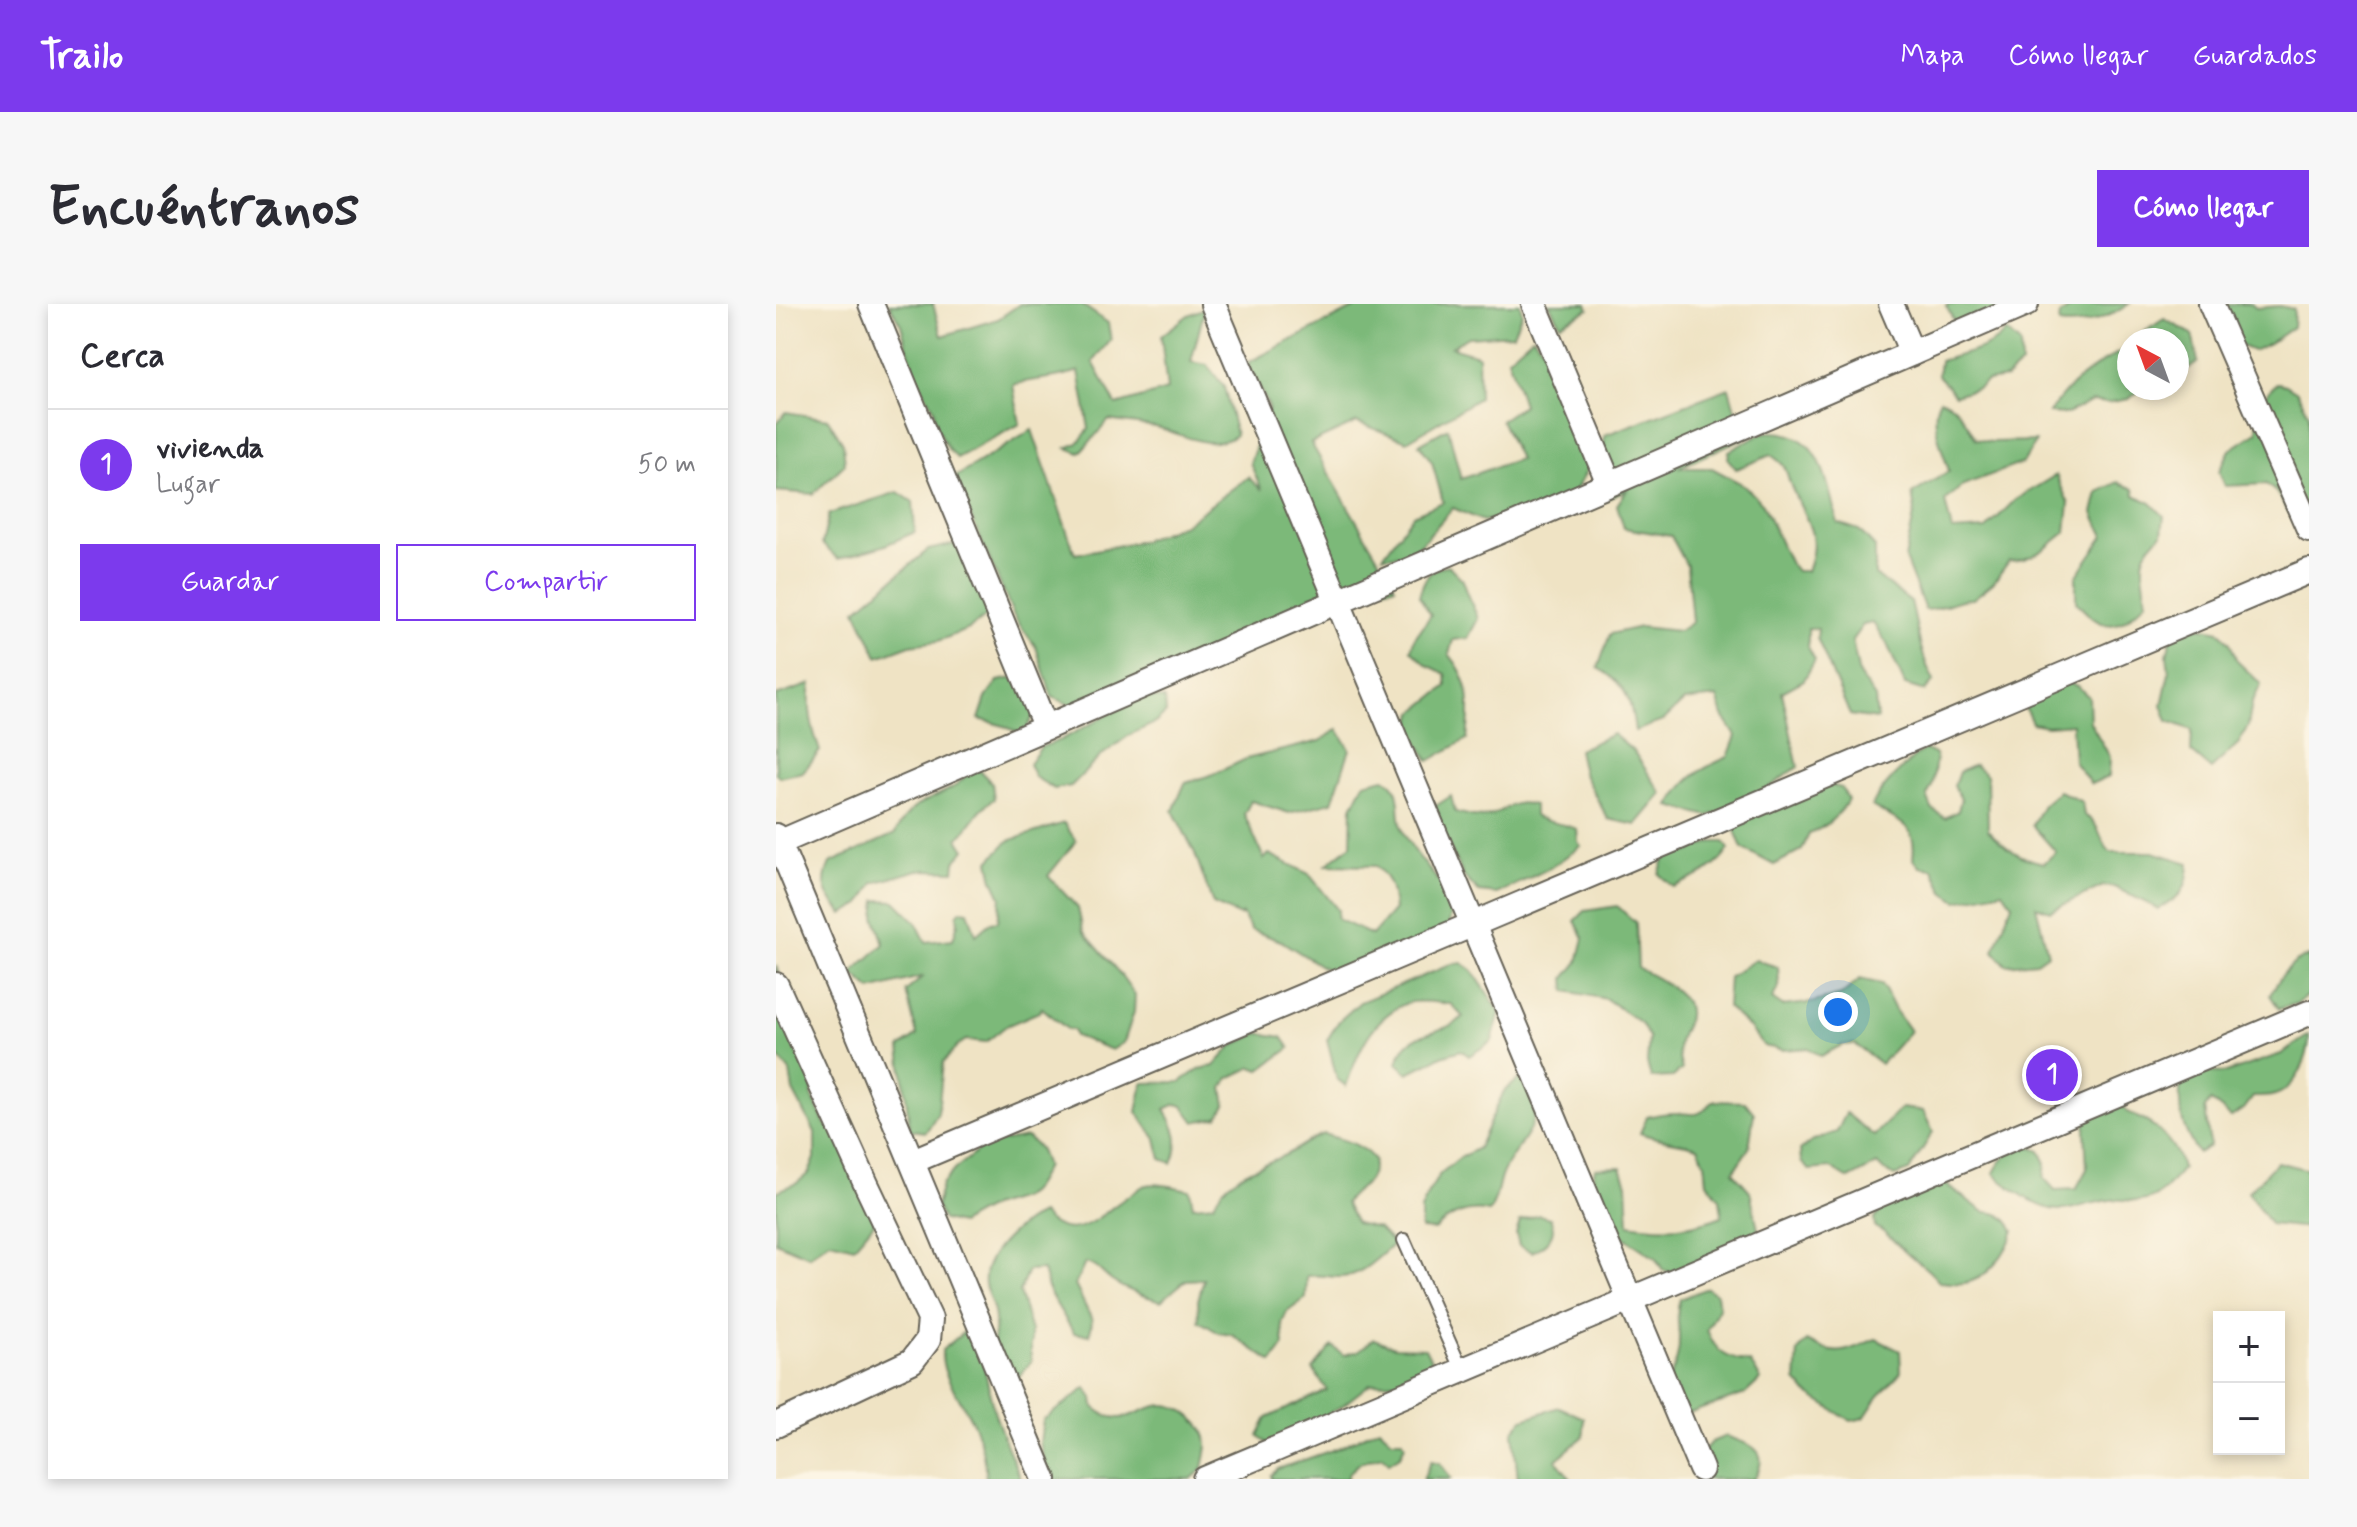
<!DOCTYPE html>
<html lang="es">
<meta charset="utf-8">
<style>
body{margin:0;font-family:Mynerve,sans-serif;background:#f7f7f7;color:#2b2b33}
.controls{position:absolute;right:24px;bottom:24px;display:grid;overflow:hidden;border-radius:0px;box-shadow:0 4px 12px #0003}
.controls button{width:72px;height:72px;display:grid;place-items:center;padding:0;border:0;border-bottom:2px solid #e1e1e2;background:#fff;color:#2b2b33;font:40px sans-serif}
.compass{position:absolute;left:1341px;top:24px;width:72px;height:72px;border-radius:50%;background:#fff;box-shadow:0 4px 12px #0003;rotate:319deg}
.you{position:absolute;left:1062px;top:708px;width:28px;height:28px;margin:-20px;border:6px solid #fff;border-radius:50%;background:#1a73e8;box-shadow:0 0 0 12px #1a73e833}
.badge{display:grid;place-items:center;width:52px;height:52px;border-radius:50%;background:#7c3aed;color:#fff;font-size:26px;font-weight:700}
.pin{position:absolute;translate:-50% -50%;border:4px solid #fff;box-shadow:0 2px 8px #0006}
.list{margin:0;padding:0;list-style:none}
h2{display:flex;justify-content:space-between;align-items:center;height:104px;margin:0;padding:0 32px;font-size:34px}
h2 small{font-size:26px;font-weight:400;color:#7c7c81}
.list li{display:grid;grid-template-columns:52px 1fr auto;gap:24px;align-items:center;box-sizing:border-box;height:112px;padding:0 32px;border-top:2px solid #e1e1e2}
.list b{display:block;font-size:30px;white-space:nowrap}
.list p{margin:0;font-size:26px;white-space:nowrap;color:#7c7c81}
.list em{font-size:26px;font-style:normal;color:#7c7c81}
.actions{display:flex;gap:16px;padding:24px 32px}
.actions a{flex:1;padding:18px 0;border:2px solid #7c3aed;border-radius:0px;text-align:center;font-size:28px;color:#7c3aed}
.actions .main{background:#7c3aed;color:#fff}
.map{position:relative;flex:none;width:1533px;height:1175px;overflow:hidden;border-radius:0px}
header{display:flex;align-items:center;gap:48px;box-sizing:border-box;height:112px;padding:0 40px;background:#7c3aed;color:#fff}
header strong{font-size:38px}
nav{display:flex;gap:44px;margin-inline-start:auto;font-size:28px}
.intro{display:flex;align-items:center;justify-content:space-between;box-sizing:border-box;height:192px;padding:0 48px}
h1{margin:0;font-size:56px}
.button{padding:20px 36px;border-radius:0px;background:#7c3aed;color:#fff;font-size:28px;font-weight:700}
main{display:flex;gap:48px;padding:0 48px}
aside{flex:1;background:#fff;border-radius:0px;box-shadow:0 4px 12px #0003}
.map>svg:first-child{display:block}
</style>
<header>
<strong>Trailo</strong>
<nav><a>Mapa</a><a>Cómo llegar</a><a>Guardados</a></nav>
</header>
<div class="intro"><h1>Encuéntranos</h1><a class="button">Cómo llegar</a></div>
<main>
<aside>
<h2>Cerca<small></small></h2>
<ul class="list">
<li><span class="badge">1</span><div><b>vivienda</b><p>Lugar</p></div><em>50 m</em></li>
</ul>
<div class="actions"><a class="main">Guardar</a><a>Compartir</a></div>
</aside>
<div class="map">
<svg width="1533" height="1175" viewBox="0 0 1533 1175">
<rect width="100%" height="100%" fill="#fcf5e5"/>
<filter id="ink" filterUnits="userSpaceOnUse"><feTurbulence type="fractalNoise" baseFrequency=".0125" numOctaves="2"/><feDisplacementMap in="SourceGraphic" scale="16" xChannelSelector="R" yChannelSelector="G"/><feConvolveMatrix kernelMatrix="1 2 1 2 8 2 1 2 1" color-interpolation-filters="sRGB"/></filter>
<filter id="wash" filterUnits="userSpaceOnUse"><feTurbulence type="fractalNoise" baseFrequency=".006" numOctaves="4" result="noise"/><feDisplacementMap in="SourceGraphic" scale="32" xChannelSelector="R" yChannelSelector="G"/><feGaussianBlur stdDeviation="1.8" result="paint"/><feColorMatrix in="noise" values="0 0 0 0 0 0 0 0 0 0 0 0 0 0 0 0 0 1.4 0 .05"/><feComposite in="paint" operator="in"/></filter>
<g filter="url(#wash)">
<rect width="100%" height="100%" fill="#efe3c4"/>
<g fill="#7cb979" stroke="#4c6a4a" stroke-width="2">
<path d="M 113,0 L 157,0 L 166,32 L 222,15 L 244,0 L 305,0 L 332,19 L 335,36 L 317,58 L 340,101 L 391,86 L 385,32 L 412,11 L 429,4 L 415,58 L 431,61 L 448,83 L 460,131 C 437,148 408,131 383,124 C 367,120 349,119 333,116 L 304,149 L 291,144 L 302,139 L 313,125 L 303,67 C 282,75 259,74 237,81 L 244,120 L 181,154 L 173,146 L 160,123 L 158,105 L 140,73 L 125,21 Z"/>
<polygon points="582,0 744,0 746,9 737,30 692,33 675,43 702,51 703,94 631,137 581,118 535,139 619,283 534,292 486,334 306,406 276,393 260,343 239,314 178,174 256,126 299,250 366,237 409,220 472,173 486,186 474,159 493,103 471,59 579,4"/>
<polygon points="773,0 811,0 813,5 784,20"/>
<polygon points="1174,0 1246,0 1188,36 1170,2"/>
<path d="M 1300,0 L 1353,0 C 1335,13 1304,24 1283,20 L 1284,11 Z"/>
<polygon points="1444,0 1475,0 1480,4 1504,2 1518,5 1517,23 1494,39 1477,47 1453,37"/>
<polygon points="1388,15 1416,30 1422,58 1408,67 1401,65 1401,36 1361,36 1364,31"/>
<path d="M 1230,27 L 1244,40 L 1245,60 L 1230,74 L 1211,77 L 1202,84 L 1179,91 L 1162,71 L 1164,57 C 1187,49 1214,47 1230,27 Z"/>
<polygon points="757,32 787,67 815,159 798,189 746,211 707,217 677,204 635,251 607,252 637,211 667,198 656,158 643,140 672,124 685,175 743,155 725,116 747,101 732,54"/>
<path d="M 1353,43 L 1353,84 L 1362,84 L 1363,87 L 1353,95 L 1330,99 L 1316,97 L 1291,110 L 1273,109 C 1292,79 1322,59 1353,43 Z"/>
<path d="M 1502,79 L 1510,81 L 1521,88 L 1533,110 L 1533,229 L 1518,217 L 1500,188 L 1490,180 L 1449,182 L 1443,167 L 1454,146 L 1481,128 C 1482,108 1485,90 1502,79 Z"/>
<path d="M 953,84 L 967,134 L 902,164 L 936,164 L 968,181 L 987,200 L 1013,258 L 1020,267 L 1031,267 C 1046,229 1029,216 1015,182 C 1008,163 1013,164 995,151 L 960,165 L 952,155 L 953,147 C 964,142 975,133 987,129 C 993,127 999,128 1006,129 C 1050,136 1051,185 1062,219 L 1083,226 L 1099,243 L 1099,271 L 1135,298 C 1142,326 1144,351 1158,377 L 1149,387 L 1129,381 L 1111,340 L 1097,319 L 1087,321 L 1076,336 L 1083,371 L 1099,394 L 1101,415 L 1074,411 L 1041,334 L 1042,325 L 1032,324 L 1032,343 L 1039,356 L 1028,376 L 1006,388 L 1022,463 L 967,501 L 932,512 L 894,502 C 909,474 924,465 952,453 L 960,432 L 947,412 L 941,393 L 908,397 L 887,417 L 859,427 C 855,396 851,381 822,364 L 834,330 L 864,323 L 903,327 L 916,318 L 911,262 L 895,232 L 848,224 L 841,201 L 851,186 L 818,201 L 829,131 Z"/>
<path d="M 1164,95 C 1182,100 1191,120 1200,135 L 1215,138 L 1260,137 L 1247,159 L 1187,181 L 1169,197 L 1176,227 L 1210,225 L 1239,196 L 1280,171 L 1293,200 L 1290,228 C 1272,243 1257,257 1233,257 L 1217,279 L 1197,295 C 1178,294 1169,305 1149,306 L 1129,255 L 1139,206 L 1136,190 L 1173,167 C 1167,148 1152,114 1164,95 Z"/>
<polygon points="10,108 52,115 67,139 69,160 37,190 0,187 0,120"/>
<path d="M 1342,178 L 1358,185 L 1359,191 L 1375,199 L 1388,212 L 1386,230 C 1358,253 1368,266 1371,297 C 1342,327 1329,330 1300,298 L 1300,273 L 1328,232 L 1317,209 L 1322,188 Z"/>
<polygon points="122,188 137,198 139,228 107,242 62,255 46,240 53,210"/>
<polygon points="189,238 221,305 193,325 162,337 134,341 102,353 80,306 152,246"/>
<path d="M 672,261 L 687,276 C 688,289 698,302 702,315 L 692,334 L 677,336 L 673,350 C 696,377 695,401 691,435 L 653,457 L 634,426 L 638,408 L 671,382 L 670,370 L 651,361 L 635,346 L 638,335 L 655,311 L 643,292 C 648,274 653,265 672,261 Z"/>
<polygon points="1407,320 1444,327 1454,339 1461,357 1485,380 1476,399 1472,422 1463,439 1435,465 1415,448 1416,426 1392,417 1386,401 1393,369 1391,351 1396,329"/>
<polygon points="237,374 262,404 247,431 228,422 203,415 210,394 222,377"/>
<polygon points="1284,376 1301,382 1313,393 1314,418 1334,453 1333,472 1315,480 1298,458 1296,420 1271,422 1256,419 1249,404 1266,386"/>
<path d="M 35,380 C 31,404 36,425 44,447 L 27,468 L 3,473 L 0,469 L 0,392 Z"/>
<polygon points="366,392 389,395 390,409 379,419 355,430 326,451 295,482 278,485 259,473 253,460 265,443 285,436"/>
<path d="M 562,425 L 574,445 L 556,498 L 513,509 L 475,497 L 468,510 L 488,555 L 493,550 L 533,570 L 562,606 L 561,615 L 596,631 L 618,606 C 616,586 615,576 600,562 L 550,561 L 575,541 L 576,503 L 588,479 L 608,474 C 629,485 620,505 626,524 C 633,545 664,577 678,596 L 671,629 L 559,671 L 505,637 L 475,626 L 466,610 L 464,612 L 437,600 L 418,547 L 397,507 L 409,479 L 438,470 L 470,455 L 544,437 Z"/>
<polygon points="837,430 858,448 886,490 860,521 832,515 807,469 802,446"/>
<path d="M 1149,445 L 1160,451 L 1157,480 L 1151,492 L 1156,505 L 1169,514 L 1182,507 L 1185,495 L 1178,482 L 1183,468 L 1199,461 L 1211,471 L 1212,526 C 1229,544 1243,554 1268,559 L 1280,548 L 1256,521 L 1267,501 L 1283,487 L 1306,498 L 1308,511 C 1325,520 1323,536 1334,548 L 1377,548 L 1413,559 C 1412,585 1406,592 1383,605 L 1338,583 L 1327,582 L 1274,607 L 1260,602 L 1272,650 L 1261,658 L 1230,661 L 1218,647 L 1236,600 L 1227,587 L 1181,597 L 1168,588 L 1157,565 L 1144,563 L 1137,554 C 1142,518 1120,518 1096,502 C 1102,486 1134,455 1149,445 Z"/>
<path d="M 199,462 L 216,479 L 218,495 C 202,504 195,522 182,535 L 189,545 L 179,558 L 178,567 L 142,566 L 98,579 L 85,600 L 67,610 C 51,592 43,582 54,559 L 119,530 C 134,499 146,500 174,485 C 184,480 191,470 199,462 Z"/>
<path d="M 1050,480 L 1066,484 L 1072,496 C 1063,512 1050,523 1033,530 L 1026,546 L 998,561 L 966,544 L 958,524 L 988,497 Z"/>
<path d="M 675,492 L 679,508 C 690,510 702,515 713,512 C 732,506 735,495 758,501 L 758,512 C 767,518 789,520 801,525 L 802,538 L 805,542 L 774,564 L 721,590 L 703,588 L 688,573 L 655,505 Z"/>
<polygon points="288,519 300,537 272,572 302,604 307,627 345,671 359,691 358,708 348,738 336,746 299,732 297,726 291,725 266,704 263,708 230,722 210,738 190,736 182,741 167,759 162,809 150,828 134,826 124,744 141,731 130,687 148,672 95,686 76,669 108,640 99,613 101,596 119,597 140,618 150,638 177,635 182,619 181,611 185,606 192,607 200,631 215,618 222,617 225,593 217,576 213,557 232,537"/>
<path d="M 936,538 L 948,538 L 953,545 C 941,566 918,574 897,583 L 883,570 L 889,552 L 909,549 Z"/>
<path d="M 841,602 L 860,619 L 862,664 C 883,676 924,692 909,722 C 901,739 900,747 906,765 L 897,773 L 875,774 L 871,759 L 873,734 L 865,719 L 830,695 L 790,687 L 789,674 L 802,658 L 808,634 L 799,617 L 809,607 Z"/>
<path d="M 1533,652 L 1533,690 L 1522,699 L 1503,705 L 1494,691 C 1505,672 1512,659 1533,652 Z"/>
<polygon points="979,656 1002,663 1003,682 996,695 1006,702 1034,699 1065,691 1084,675 1106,680 1119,706 1134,727 1105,760 1079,740 1066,741 1045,752 1032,744 1007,746 988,742 972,722 951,703 953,673"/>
<path d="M 686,659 L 696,666 L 724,708 L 716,737 L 693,752 L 685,746 L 666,752 L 632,769 L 621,759 C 631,722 665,734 687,713 L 675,700 C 662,699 643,695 631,699 C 594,714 582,749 570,782 L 561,775 L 551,736 L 563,717 L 584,698 L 676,660 Z"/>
<polygon points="0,661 37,780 36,792 49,820 63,828 99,918 78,943 54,937 33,952 0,938 0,888 21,879 33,869 39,854 39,828 17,787 14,768 0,750"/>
<path d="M 482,729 L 506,733 L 514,744 L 484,766 L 476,763 L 453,774 L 447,784 L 450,801 L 442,813 L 419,818 L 407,802 L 400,800 L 389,805 C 400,825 406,836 396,859 L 385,855 L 380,835 L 361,808 L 367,779 L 404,778 L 423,765 L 438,762 L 456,742 Z"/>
<path d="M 1533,731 C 1533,754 1521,786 1496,792 C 1490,793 1483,793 1477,793 L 1468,805 L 1455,813 L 1435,797 L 1429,804 L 1434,842 L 1422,849 C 1406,826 1401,804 1405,777 L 1428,768 L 1450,769 L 1505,750 Z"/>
<path d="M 746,773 C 749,784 760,795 759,807 C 757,833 733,849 725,873 C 721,886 721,896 713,908 C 691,903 675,911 658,926 L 645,925 L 645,906 L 652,889 L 664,870 L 682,855 L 702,844 L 728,787 Z"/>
<path d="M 937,797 L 969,798 L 978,809 L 973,844 L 957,868 L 974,887 L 984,935 L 909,973 L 887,966 L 879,954 L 825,918 L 814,887 L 819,864 L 845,863 L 851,880 L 853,920 C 889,926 913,925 946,912 L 944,895 L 931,878 L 929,859 L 922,843 C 902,837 884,837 864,829 L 871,813 C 879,811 888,809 897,809 C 918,808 920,817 937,797 Z"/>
<path d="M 1345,801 C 1353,813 1366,813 1377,822 C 1391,833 1402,847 1406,864 C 1395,879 1385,895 1364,897 C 1354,898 1344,894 1334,896 C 1288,903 1285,918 1241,888 C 1232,881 1225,878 1218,869 C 1226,852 1235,847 1252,842 L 1264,847 L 1270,859 L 1268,874 L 1279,886 L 1300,885 L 1311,865 L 1309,827 L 1311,806 Z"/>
<polygon points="1125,804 1147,807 1157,828 1133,867 1119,872 1108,867 1101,860 1073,875 1055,864 1033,866 1025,858 1024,846 1038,836 1061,828 1070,809 1098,832"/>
<path d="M 548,830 C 567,837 585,838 598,856 C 595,887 583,878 569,899 L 580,919 L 602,924 L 618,940 C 603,952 584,974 563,973 C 551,973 543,970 531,972 L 530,994 L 511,1008 L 506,1019 L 508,1041 L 496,1058 L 456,1031 L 443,1029 L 423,1017 L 422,996 L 428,975 L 410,976 L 385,997 C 369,992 351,987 336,977 C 326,970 322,961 309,959 L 299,981 L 316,1016 L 314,1031 L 298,1029 L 273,988 L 267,966 L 252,967 L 243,988 L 255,1027 L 255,1058 L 237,1080 L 213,1059 C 215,1045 219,1030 219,1016 C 219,1003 211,992 209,980 C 205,952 242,920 265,910 C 300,947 328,905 360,887 C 363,885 367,881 371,881 C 383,878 402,884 414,886 L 417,902 L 438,900 C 448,872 486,862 509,851 C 524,844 532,835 548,830 Z"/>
<path d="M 251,833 L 263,844 L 270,862 C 253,898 251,891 218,902 C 206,906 195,914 184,920 L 167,916 L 160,902 L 166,880 L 179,865 L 210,840 Z"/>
<polygon points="1501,858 1533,866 1533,924 1494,920 1472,888"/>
<path d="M 1164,876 L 1208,908 C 1224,908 1230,913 1238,926 C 1231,948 1213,975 1188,979 C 1180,980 1171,978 1163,978 C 1150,961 1138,957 1124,943 C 1113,933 1113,930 1099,923 L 1098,915 L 1111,900 Z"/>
<path d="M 763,911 L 774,914 C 783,930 770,941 756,948 L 743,942 L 740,930 L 744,917 Z"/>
<path d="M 931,984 L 941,990 L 943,1004 L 931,1026 C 940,1049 950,1054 974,1059 L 985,1075 L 969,1090 L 911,1110 L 892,1076 C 900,1062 904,1049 903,1033 C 903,1018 899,1010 904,995 Z"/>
<path d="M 188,1028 C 213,1056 208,1071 217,1103 C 224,1128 235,1151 245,1175 L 210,1175 C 209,1158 206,1141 200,1126 C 190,1098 164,1077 166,1046 Z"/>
<polygon points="598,1035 619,1043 649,1044 657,1060 632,1077 594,1080 566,1102 495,1143 482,1131 491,1114 551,1086 537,1065 556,1042 568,1051 582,1047"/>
<path d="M 1100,1035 L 1124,1047 L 1125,1068 L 1102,1093 L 1088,1114 L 1075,1117 L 1033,1091 L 1020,1077 L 1022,1047 L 1031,1037 C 1064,1055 1068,1047 1100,1035 Z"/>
<path d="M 310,1084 L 317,1094 L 318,1103 C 347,1129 363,1101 388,1101 C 407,1101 431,1122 431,1140 C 431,1148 428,1158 427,1165 L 415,1175 L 273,1175 L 264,1139 L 267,1116 Z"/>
<polygon points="783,1103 808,1114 808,1132 780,1156 795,1175 742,1175 737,1128 747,1115"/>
<polygon points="603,1124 616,1136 626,1136 629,1141 624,1152 613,1159 607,1152 585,1158 572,1170 572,1175 496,1175 495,1171 502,1165 562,1144"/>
<path d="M 950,1132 C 975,1141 996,1146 978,1175 L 921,1175 L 919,1156 L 935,1138 Z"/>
<polygon points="655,1157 664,1159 675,1175 647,1175"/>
</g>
</g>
<g filter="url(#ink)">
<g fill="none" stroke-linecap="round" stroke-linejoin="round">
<g stroke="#666257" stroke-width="16">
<polyline id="service" points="628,936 686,1067"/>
</g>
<g stroke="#666257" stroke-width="28">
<g id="minor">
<polyline points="95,0 269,422"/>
<polyline points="437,0 925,1165"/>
<polyline points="758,0 833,179"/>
<polyline points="1115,0 1136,49"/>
<polyline points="1435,0 1533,225"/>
<polyline points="0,532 268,1175"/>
<polyline points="0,540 1250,0"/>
<polyline points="0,681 90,880 154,1015 152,1036 136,1057 0,1121"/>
<polyline points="137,857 1533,267"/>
<polyline points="429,1175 1533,709"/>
</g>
</g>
<use href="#service" stroke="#fff" stroke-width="12"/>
<use href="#minor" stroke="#fff" stroke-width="24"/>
</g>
</g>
</svg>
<div class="controls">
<button>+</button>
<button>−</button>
</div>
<svg class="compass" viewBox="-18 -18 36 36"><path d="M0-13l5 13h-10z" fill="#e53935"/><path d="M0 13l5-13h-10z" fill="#7c7c81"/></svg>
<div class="you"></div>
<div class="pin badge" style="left:1276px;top:771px">1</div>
</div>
</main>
